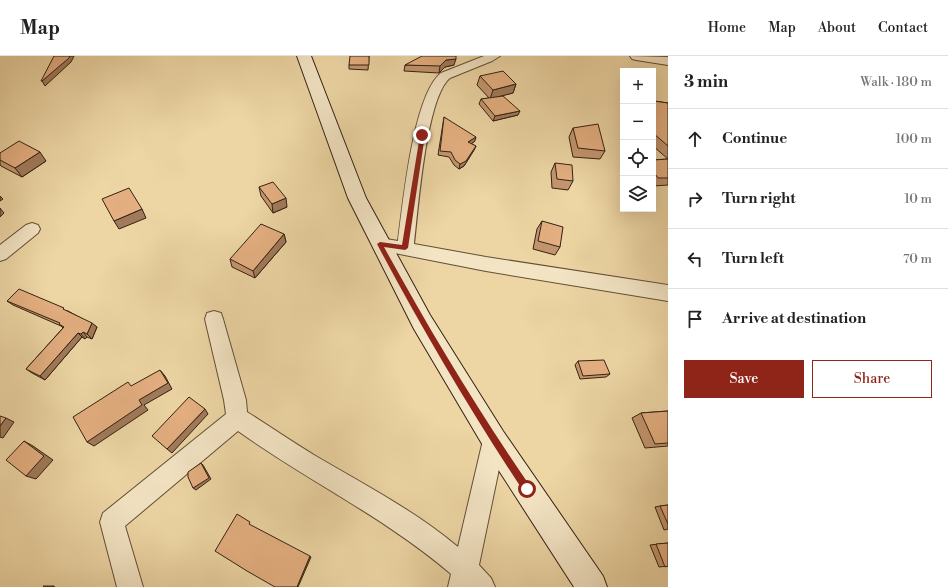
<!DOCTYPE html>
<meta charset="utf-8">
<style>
body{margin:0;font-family:"Libre Bodoni",serif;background:#f6f6f6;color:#222}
.controls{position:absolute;right:12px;top:12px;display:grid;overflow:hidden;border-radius:0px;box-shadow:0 4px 16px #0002}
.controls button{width:36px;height:36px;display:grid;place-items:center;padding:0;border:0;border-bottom:1px solid #e0e0e0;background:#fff;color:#222;font:20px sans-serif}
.stop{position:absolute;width:12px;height:12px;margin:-9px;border:3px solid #8f2418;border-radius:50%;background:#fff}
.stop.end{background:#8f2418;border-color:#fff;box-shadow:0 1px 4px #0008}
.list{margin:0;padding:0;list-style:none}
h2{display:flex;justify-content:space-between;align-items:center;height:52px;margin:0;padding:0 16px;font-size:17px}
h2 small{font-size:13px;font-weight:400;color:#767676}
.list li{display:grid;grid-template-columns:26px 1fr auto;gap:12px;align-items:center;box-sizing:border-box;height:60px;padding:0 16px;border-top:1px solid #e0e0e0}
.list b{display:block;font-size:15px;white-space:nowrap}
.list em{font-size:13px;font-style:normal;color:#767676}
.actions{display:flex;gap:8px;padding:12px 16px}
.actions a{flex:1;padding:9px 0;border:1px solid #8f2418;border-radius:0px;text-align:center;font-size:14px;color:#8f2418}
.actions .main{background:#8f2418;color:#fff}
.icon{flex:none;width:22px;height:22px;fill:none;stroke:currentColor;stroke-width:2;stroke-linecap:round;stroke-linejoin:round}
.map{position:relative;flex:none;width:668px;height:531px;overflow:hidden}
header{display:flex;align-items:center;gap:24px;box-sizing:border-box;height:56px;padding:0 20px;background:#fff;border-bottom:1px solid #e0e0e0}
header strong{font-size:19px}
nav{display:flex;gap:22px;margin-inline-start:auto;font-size:14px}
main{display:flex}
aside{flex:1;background:#fff}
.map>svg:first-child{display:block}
</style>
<header>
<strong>Map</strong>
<nav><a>Home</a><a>Map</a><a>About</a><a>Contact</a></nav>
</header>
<main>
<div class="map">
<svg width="668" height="531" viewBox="0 0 668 531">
<rect width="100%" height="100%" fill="#edd5a4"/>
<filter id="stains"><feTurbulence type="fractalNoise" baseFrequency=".005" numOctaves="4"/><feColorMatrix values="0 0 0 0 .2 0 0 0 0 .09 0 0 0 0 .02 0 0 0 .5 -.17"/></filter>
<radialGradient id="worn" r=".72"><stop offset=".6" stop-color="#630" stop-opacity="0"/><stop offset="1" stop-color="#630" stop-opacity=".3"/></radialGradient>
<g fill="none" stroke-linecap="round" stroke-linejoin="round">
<g stroke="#624e37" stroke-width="2">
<g id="street">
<path d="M 484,0 L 500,0 L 492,5 L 450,22 C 426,41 418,155 414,188 L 486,201 L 668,229 L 668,245 L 486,215 L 374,193 L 372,188 L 374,183 L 380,182 L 398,185 C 403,148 413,39 441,17 Z"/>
<polygon points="630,0 668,1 668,9 636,4 632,3"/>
<polygon points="32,167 38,169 40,173 38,177 6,203 0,205 0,189 26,169"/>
<path d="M 214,255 L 221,257 L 223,263 L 246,344 L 247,356 C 269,370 291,385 314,399 C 363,428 414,454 458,491 L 483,384 L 486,376 L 494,373 L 502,376 L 505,384 L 479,509 L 491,522 L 495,531 L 448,531 L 451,518 C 386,462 308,425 238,375 L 125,470 L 143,531 L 117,531 L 100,466 L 103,457 L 226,358 L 224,344 L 205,263 L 207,257 Z"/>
</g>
</g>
<g stroke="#332113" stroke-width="2">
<polygon id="secondary" points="297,0 311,0 366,142 430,259 503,375 603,520 607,531 574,531 485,393 414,273 348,142"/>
</g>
<use href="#street" fill="#f3e4c4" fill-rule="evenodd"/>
<use href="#secondary" fill="#f3e4c4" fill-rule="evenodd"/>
</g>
<g fill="#c4966f" stroke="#332113">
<polygon points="369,0 368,14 349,13 349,9"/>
<polygon points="405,9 454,9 445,11 439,17 404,15"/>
<polygon points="480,20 516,28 513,37 496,41 518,59 493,65 479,48 481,43 489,42 477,29"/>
<polygon points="654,45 668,47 668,103 653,90 653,46"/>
<polygon points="444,61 475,85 471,88 476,90 474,94 464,110 459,113 454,109 449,101 438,99"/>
<polygon points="573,72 605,95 600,103 573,101 569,81"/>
<polygon points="0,97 46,105 22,121 1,110 0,108"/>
<polygon points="668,103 668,129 653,130 653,104"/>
<polygon points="555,107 573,125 568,134 552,132 551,116"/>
<polygon points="259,131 287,151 273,157 261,140"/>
<polygon points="542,165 560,191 555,199 533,193 537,173"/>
<polygon points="284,178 286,186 255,222 232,211 230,203"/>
<polygon points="7,245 68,255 97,271 92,283 87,281 85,283 82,281 45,324 32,317 26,313 63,272 61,270 13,249"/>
<polygon points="578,305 610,318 606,321 580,323 575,309"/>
<polygon points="668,355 668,390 645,392 632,362 641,357"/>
<polygon points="668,449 668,473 664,474 655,451 660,450"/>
<polygon points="668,487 668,510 659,511 650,489"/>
</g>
<g fill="#a07a5a" stroke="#332113">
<polygon points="70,0 74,0 71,6 45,30 42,25"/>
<polygon points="456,3 454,9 445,11 439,17 440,10 446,4"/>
<polygon points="516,28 513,37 490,43 493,34"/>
<polygon points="520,55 518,59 493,65 495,60"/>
<polygon points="476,81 475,85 467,91 468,86"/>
<polygon points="476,90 474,94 464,110 459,113 460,108"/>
<polygon points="40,96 46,105 22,121 15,112"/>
<polygon points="0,140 3,143 0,145"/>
<polygon points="286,142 287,151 273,157 272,148"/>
<polygon points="0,152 4,157 0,161"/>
<polygon points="142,153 146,162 119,173 114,165"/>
<polygon points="284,178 286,186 255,222 253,215"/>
<polygon points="92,267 97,271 92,283 87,278"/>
<polygon points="83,276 87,281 85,283 81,278"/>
<polygon points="78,277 82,281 45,324 40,320"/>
<polygon points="160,314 165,320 172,333 144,349 148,354 94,390 87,386"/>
<polygon points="205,353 208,358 172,397 167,393"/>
<polygon points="6,362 14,366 3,382 0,381 0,370"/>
<polygon points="24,385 33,390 53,404 36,423 26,420"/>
<polygon points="201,407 203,409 211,423 196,434 193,432"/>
<polygon points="310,500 311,501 298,531 297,531"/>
<polygon points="43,530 54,530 55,531 44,531"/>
</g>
<g fill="#e4af81" stroke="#332113">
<polygon points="54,0 70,0 69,2 42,25 41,25"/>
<polygon points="350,0 369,0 369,9 349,9"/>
<polygon points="422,0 456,0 456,3 446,4 440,10 405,9"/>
<polygon points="503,15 516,28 493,34 480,20"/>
<polygon points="503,40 520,55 495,60 481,43"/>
<polygon points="654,45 668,47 668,90 653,77 653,57 654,58"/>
<polygon points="444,61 476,81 468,86 476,90 466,105 460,108 455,104 451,96 440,95"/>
<polygon points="598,68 605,95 578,92 573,72"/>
<polygon points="19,85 40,96 15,112 0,104 0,97"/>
<polygon points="668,103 668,122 658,122 653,115 653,104"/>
<polygon points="555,107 572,109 573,125 557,123"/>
<polygon points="273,126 286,142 272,148 259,131"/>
<polygon points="129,132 142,153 114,165 102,143"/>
<polygon points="542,165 563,171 560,191 538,185"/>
<polygon points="261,168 284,178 253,215 230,203"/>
<polygon points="19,233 64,252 63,253 92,267 87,278 83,276 81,278 78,277 40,320 26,313 64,271 59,268 60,267 7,245"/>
<polygon points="604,304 610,318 583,320 578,305"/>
<polygon points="160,314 168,327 139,344 142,349 87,386 73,361 128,326 131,330"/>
<polygon points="189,341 205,353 167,393 152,380"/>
<polygon points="668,355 668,387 655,388 641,357"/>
<polygon points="0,360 6,362 0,370"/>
<polygon points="24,385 44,400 26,420 6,404"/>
<polygon points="201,407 209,422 193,432 188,421 188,416"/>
<polygon points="668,449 668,468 660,450"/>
<polygon points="237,458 250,466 249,468 310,500 297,531 275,531 247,515 215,495"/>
<polygon points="668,487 668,510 665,511 656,488"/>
</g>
<path fill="#8f2418" d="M 422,78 L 425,79 L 408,192 L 405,194 L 384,191 C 429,273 477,353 530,430 L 531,433 L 527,437 L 524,436 C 471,356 422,273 377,188 L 380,186 L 402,189 L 420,79 Z"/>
<rect width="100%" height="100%" filter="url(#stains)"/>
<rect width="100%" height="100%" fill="url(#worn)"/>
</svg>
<div class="controls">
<button>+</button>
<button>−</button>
<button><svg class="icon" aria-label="locate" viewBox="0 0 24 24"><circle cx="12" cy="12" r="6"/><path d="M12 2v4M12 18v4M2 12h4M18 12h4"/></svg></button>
<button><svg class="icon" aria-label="layers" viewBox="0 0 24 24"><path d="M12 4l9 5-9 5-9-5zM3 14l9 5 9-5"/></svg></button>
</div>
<div class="stop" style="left:527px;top:433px"></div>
<div class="stop end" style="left:422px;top:79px"></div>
</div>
<aside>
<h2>3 min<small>Walk · 180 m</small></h2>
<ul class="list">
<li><svg class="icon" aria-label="ahead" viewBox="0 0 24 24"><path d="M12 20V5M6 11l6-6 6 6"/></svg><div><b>Continue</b></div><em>100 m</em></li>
<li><svg class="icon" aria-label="right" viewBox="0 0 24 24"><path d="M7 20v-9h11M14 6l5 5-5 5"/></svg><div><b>Turn right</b></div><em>10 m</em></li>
<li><svg class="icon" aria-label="left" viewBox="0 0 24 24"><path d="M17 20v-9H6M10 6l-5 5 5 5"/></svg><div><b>Turn left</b></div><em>70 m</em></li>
<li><svg class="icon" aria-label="arrive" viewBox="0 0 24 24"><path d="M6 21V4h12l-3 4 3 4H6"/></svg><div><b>Arrive at destination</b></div></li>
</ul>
<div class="actions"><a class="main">Save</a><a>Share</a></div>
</aside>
</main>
